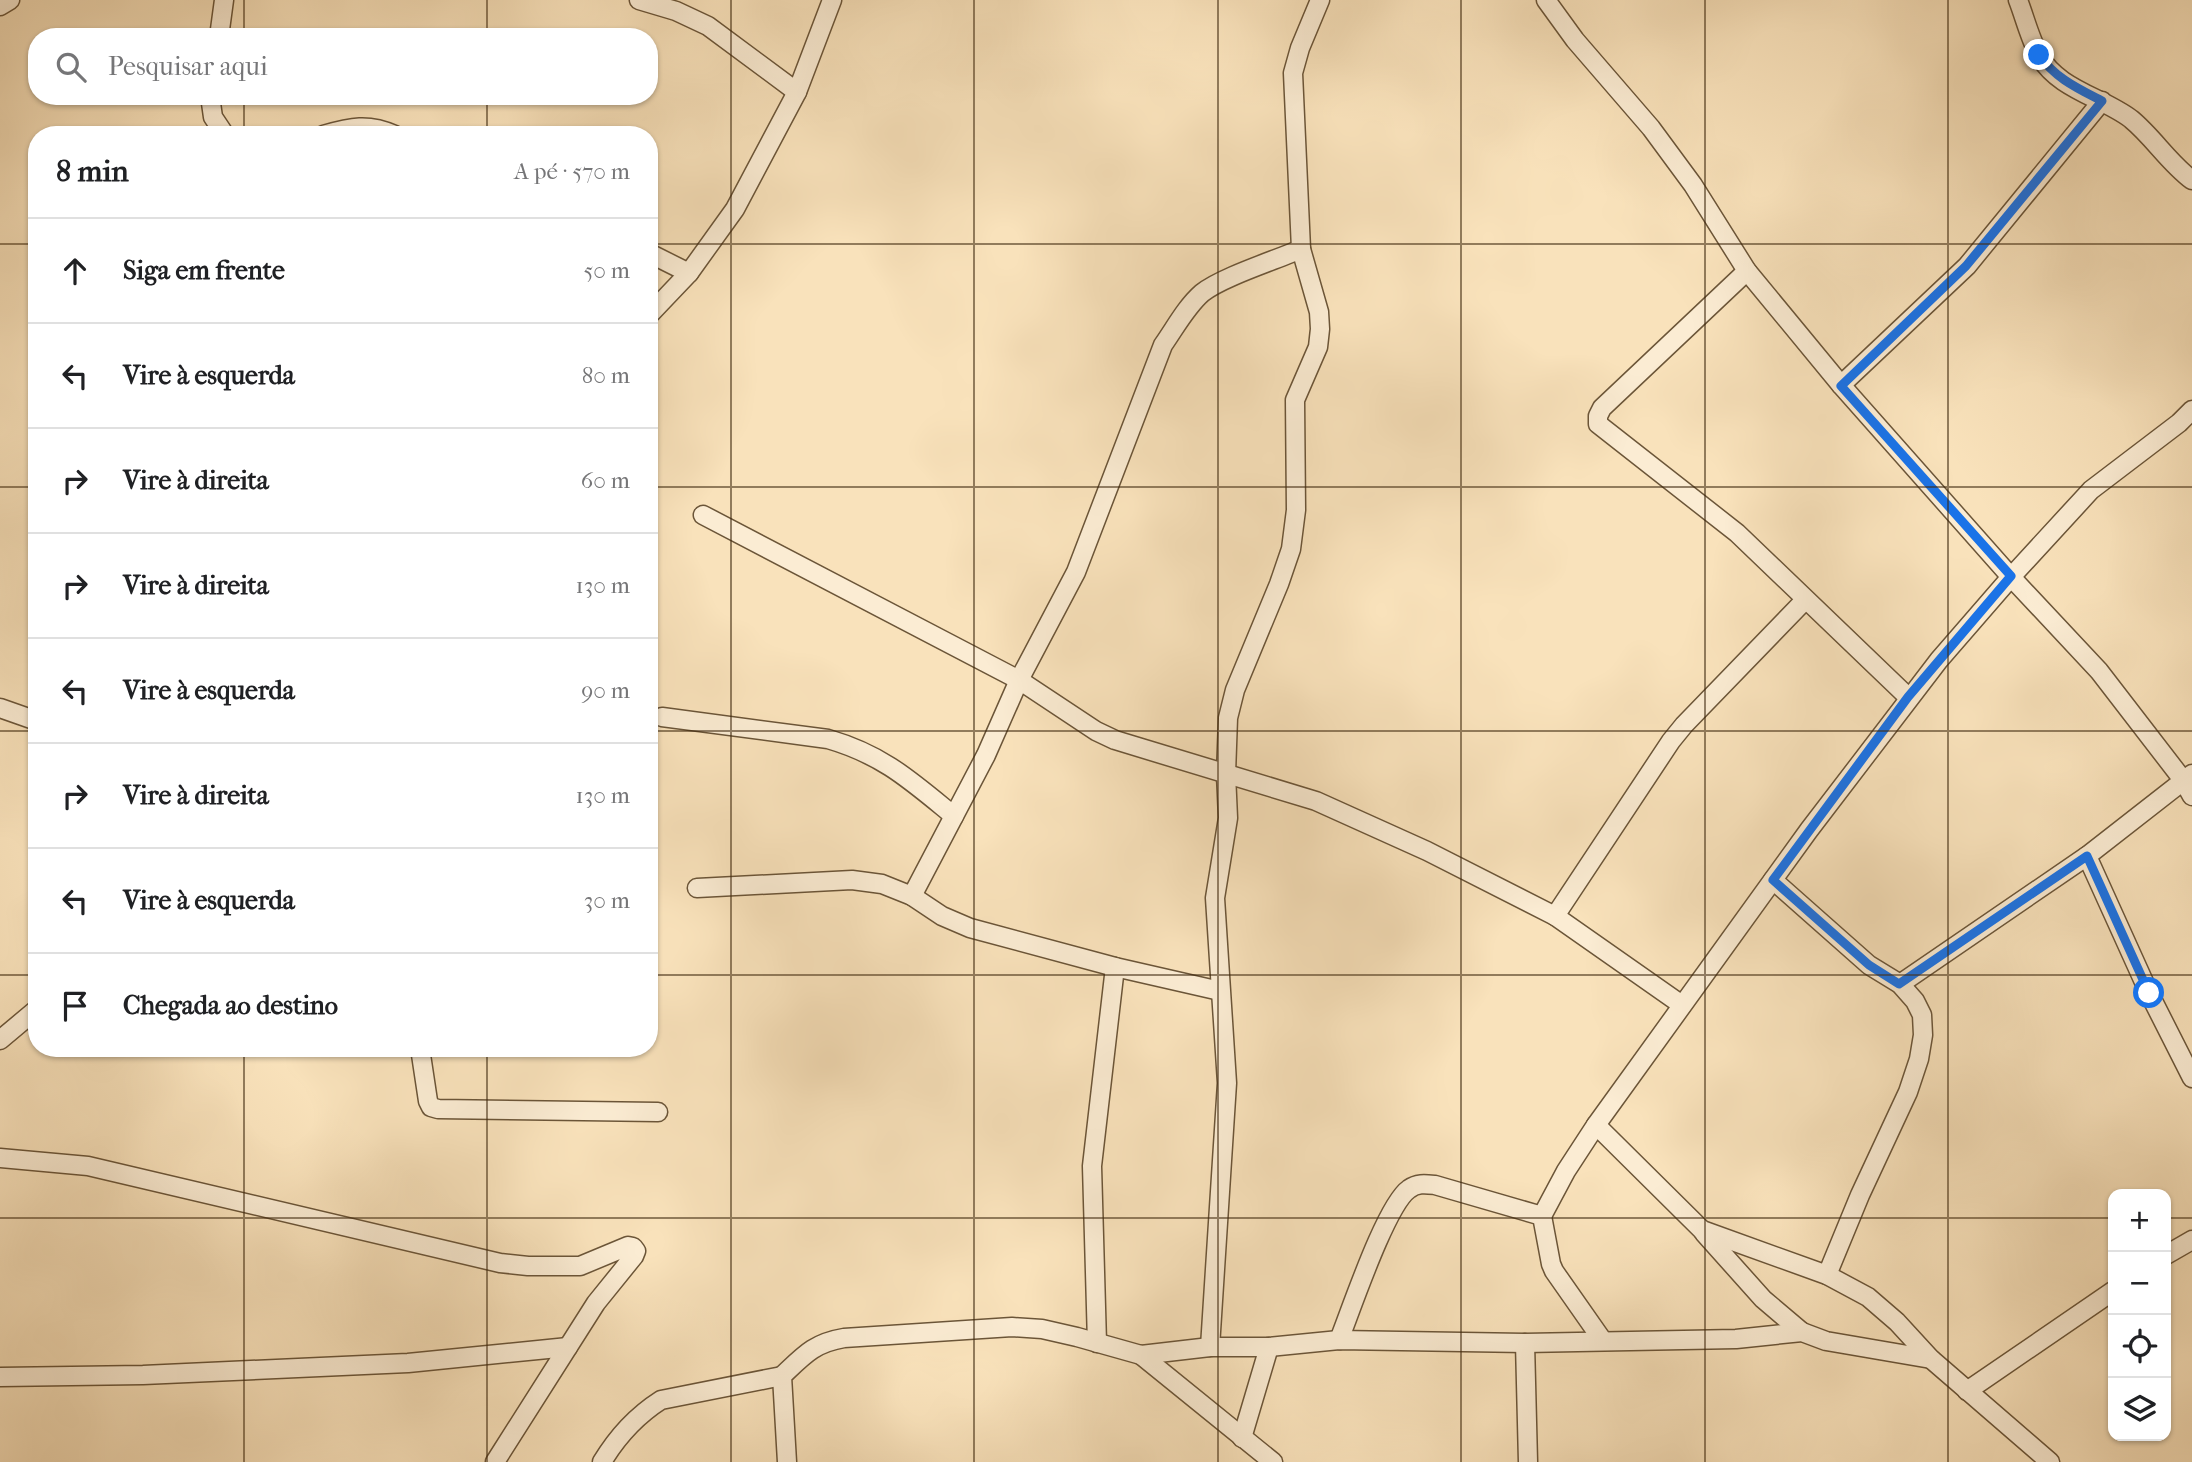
<!DOCTYPE html>
<html lang="pt">
<meta charset="utf-8">
<style>
body{margin:0;font-family:"IM FELL French Canon",serif;background:#f6f6f6;color:#202124}
.controls{position:absolute;right:21px;bottom:21px;display:grid;overflow:hidden;border-radius:14px;box-shadow:0 2px 5px #0004}
.controls button{width:63px;height:63px;display:grid;place-items:center;padding:0;border:0;border-bottom:2px solid #e0e0e0;background:#fff;color:#202124;font:35px sans-serif}
.stop{position:absolute;width:21px;height:21px;margin:-16px;border:5px solid #1a73e8;border-radius:50%;background:#fff}
.stop.end{background:#1a73e8;border-color:#fff;box-shadow:0 2px 7px #0008}
.list{margin:0;padding:0;list-style:none}
h2{display:flex;justify-content:space-between;align-items:center;height:91px;margin:0;padding:0 28px;font-size:30px}
h2 small{font-size:23px;font-weight:400;color:#757577}
.list li{display:grid;grid-template-columns:46px 1fr auto;gap:21px;align-items:center;box-sizing:border-box;height:105px;padding:0 28px;border-top:2px solid #e0e0e0}
.list b{display:block;font-size:26px;white-space:nowrap}
.list em{font-size:23px;font-style:normal;color:#757577}
.icon{flex:none;width:38px;height:38px;fill:none;stroke:currentColor;stroke-width:2;stroke-linecap:round;stroke-linejoin:round}
.map{position:relative;flex:none;width:2192px;height:1462px;overflow:hidden}
.search{position:absolute;background:#fff;box-shadow:0 2px 5px #0004;left:28px;top:28px;width:630px;height:77px;display:flex;align-items:center;gap:18px;box-sizing:border-box;padding:0 24px;border-radius:28px;color:#757577;font-size:26px}
.panel{position:absolute;background:#fff;box-shadow:0 2px 5px #0004;left:28px;top:126px;width:630px;height:931px;border-radius:28px}
.map>svg:first-child{display:block}
</style>
<div class="map">
<svg width="2192" height="1462" viewBox="0 0 2192 1462">
<rect width="100%" height="100%" fill="#f9e2bb"/>
<filter id="stains"><feTurbulence type="fractalNoise" baseFrequency=".00286" numOctaves="4"/><feColorMatrix values="0 0 0 0 .2 0 0 0 0 .09 0 0 0 0 .02 0 0 0 .5 -.17"/></filter>
<radialGradient id="worn" r=".72"><stop offset=".6" stop-color="#630" stop-opacity="0"/><stop offset="1" stop-color="#630" stop-opacity=".3"/></radialGradient>
<g fill="none" stroke-linecap="round" stroke-linejoin="round">
<g stroke="#6b5538" stroke-width="21">
<g id="street">
<polyline points="639,0 676,11 708,26 797,92"/>
<polyline points="1546,0 1575,40 1651,128 1693,185 1747,271 1841,385 2011,577 2099,671 2183,780 2192,796"/>
<path d="M 2018,0 C 2025,18 2030,39 2039,55 C 2057,89 2102,97 2131,119 C 2153,137 2169,163 2192,180"/>
<polyline points="0,6 10,0"/>
<polyline points="219,37 224,0"/>
<polyline points="210,96 213,117 225,135"/>
<path d="M 323,135 C 351,127 368,123 395,135"/>
<polyline points="649,253 689,273"/>
<polyline points="1747,271 1602,408 1598,416 1598,424 1737,533 1908,697"/>
<polyline points="649,315 689,273 735,209 797,92 832,0"/>
<polyline points="1841,385 1967,266 2102,101"/>
<polyline points="703,515 1019,680 1096,731 1115,740 1316,801 1427,851 1555,916 1682,1005"/>
<polyline points="0,708 37,721"/>
<path d="M 662,717 L 828,739 C 883,755 910,780 954,816"/>
<polyline points="2087,856 2149,993 2192,1078"/>
<polyline points="1773,880 1869,965 1900,984 1915,1001 1922,1015 1923,1035 1919,1059 1908,1092 1860,1195 1827,1275"/>
<polyline points="697,888 852,880 882,884 912,896 942,916 970,928 1115,967 1220,991"/>
<path d="M 912,896 L 986,755 L 1019,680 L 1076,572 L 1163,345 C 1175,328 1186,307 1202,293 C 1222,277 1276,260 1301,249"/>
<polyline points="1555,916 1671,741 1684,725 1805,600"/>
<polyline points="1900,984 2087,856 2192,774"/>
<polyline points="0,1040 37,1009"/>
<polyline points="420,1048 428,1101 431,1107 438,1109 658,1112"/>
<polyline points="1596,1125 1702,1230 1827,1275 1868,1297 1897,1322 1931,1359 2050,1462"/>
<polyline points="0,1158 88,1166 500,1263 528,1266 580,1266 628,1246 633,1247 636,1251 634,1256 596,1303 495,1462"/>
<polyline points="1542,1216 1566,1171 1596,1125 1809,830 1939,660 2011,577 2091,490 2179,423 2192,410"/>
<polyline points="1704,1233 1763,1299 1802,1332"/>
<polyline points="2166,1255 2192,1240"/>
<path d="M 1339,1340 C 1351,1310 1386,1205 1409,1189 C 1417,1183 1425,1184 1435,1185 L 1542,1216 L 1551,1264 L 1554,1271 L 1603,1341"/>
<polyline points="1097,1343 1092,1166 1115,967"/>
<polyline points="1525,1343 1528,1462"/>
<polyline points="1210,1347 1227,1083 1215,898 1228,818 1226,774 1228,718 1235,690 1279,584 1291,549 1296,510 1295,400 1318,347 1320,329 1319,312 1301,249 1293,73 1300,48 1320,0"/>
<polyline points="1141,1355 1273,1462"/>
<polyline points="0,1377 143,1375 408,1363 568,1347"/>
<polyline points="1967,1391 2113,1291"/>
<polyline points="1242,1438 1269,1347"/>
<path d="M 602,1462 C 617,1437 636,1416 661,1400 L 782,1376"/>
<path d="M 787,1462 L 782,1376 C 804,1355 814,1343 844,1338 L 1012,1327 L 1042,1329 L 1077,1337 L 1141,1355 L 1210,1347 L 1269,1347 L 1339,1340 L 1525,1343 L 1736,1339 L 1802,1332 L 1826,1341 L 1931,1359"/>
</g>
</g>
<use href="#street" stroke="#fbecd3" stroke-width="18"/>
</g>
<g fill="none" stroke-linecap="round" stroke-linejoin="round">
<path stroke="#1a73e8" stroke-width="9" d="M 2039,55 C 2055,78 2077,88 2102,101 L 1966,266 L 1841,386 L 2011,576 L 1908,697 L 1773,880 L 1869,965 L 1899,984 L 2087,856 L 2149,993"/>
</g>
<path fill="none" stroke="#3c260d" stroke-width="2" stroke-opacity="0.55" d="M 244,0 L 244,37M 487,0 L 487,37M 731,0 L 731,1462M 974,0 L 974,1462M 1218,0 L 1218,1462M 1461,0 L 1461,1462M 1705,0 L 1705,1462M 1948,0 L 1948,1462M 244,96 L 244,135M 487,96 L 487,135M 0,244 L 37,244M 649,244 L 2192,244M 0,487 L 37,487M 649,487 L 2192,487M 0,731 L 37,731M 649,731 L 2192,731M 0,975 L 37,975M 649,975 L 2192,975M 244,1048 L 244,1462M 487,1048 L 487,1462M 0,1218 L 2113,1218M 2166,1218 L 2192,1218"/>
<rect width="100%" height="100%" filter="url(#stains)"/>
<rect width="100%" height="100%" fill="url(#worn)"/>
</svg>
<div class="controls">
<button>+</button>
<button>−</button>
<button><svg class="icon" aria-label="locate" viewBox="0 0 24 24"><circle cx="12" cy="12" r="6"/><path d="M12 2v4M12 18v4M2 12h4M18 12h4"/></svg></button>
<button><svg class="icon" aria-label="layers" viewBox="0 0 24 24"><path d="M12 4l9 5-9 5-9-5zM3 14l9 5 9-5"/></svg></button>
</div>
<div class="stop" style="left:2149px;top:993px"></div>
<div class="stop end" style="left:2039px;top:55px"></div>
<div class="search"><svg class="icon" aria-label="search" viewBox="0 0 24 24"><circle cx="10" cy="10" r="6"/><path d="M15 15l6 6"/></svg>Pesquisar aqui</div>
<section class="panel">
<h2>8 min<small>A pé · 570 m</small></h2>
<ul class="list">
<li><svg class="icon" aria-label="ahead" viewBox="0 0 24 24"><path d="M12 20V5M6 11l6-6 6 6"/></svg><div><b>Siga em frente</b></div><em>50 m</em></li>
<li><svg class="icon" aria-label="left" viewBox="0 0 24 24"><path d="M17 20v-9H6M10 6l-5 5 5 5"/></svg><div><b>Vire à esquerda</b></div><em>80 m</em></li>
<li><svg class="icon" aria-label="right" viewBox="0 0 24 24"><path d="M7 20v-9h11M14 6l5 5-5 5"/></svg><div><b>Vire à direita</b></div><em>60 m</em></li>
<li><svg class="icon" aria-label="right" viewBox="0 0 24 24"><path d="M7 20v-9h11M14 6l5 5-5 5"/></svg><div><b>Vire à direita</b></div><em>130 m</em></li>
<li><svg class="icon" aria-label="left" viewBox="0 0 24 24"><path d="M17 20v-9H6M10 6l-5 5 5 5"/></svg><div><b>Vire à esquerda</b></div><em>90 m</em></li>
<li><svg class="icon" aria-label="right" viewBox="0 0 24 24"><path d="M7 20v-9h11M14 6l5 5-5 5"/></svg><div><b>Vire à direita</b></div><em>130 m</em></li>
<li><svg class="icon" aria-label="left" viewBox="0 0 24 24"><path d="M17 20v-9H6M10 6l-5 5 5 5"/></svg><div><b>Vire à esquerda</b></div><em>30 m</em></li>
<li><svg class="icon" aria-label="arrive" viewBox="0 0 24 24"><path d="M6 21V4h12l-3 4 3 4H6"/></svg><div><b>Chegada ao destino</b></div></li>
</ul>
</section>
</div>
